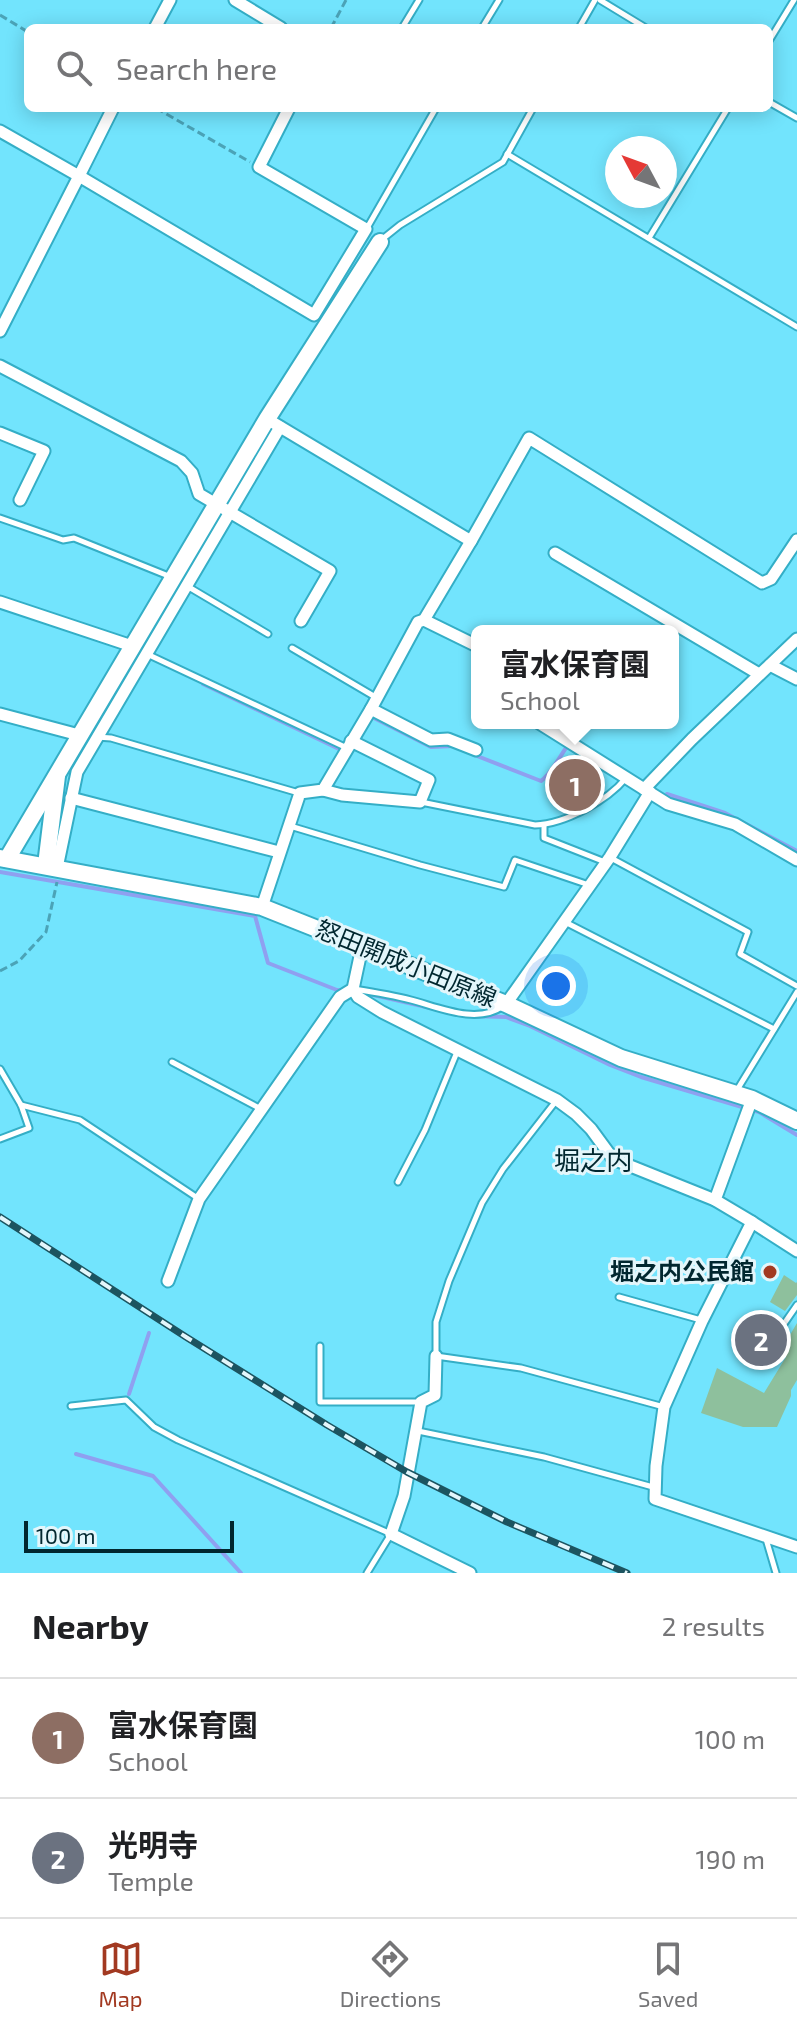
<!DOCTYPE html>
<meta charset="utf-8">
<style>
body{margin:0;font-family:"Exo 2","Noto Sans JP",sans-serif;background:#f6f6f6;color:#202124}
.compass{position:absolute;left:605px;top:136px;width:72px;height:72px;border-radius:50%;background:#fff;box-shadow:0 4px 20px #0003;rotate:311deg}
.scale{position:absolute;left:24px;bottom:20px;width:210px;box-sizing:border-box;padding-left:8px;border:4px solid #01272f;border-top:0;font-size:22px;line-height:28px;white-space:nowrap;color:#01272f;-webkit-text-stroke:6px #e3f6fb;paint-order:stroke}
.you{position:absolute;left:556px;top:986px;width:28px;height:28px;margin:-20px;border:6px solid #fff;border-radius:50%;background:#1a73e8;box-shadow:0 0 0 12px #1a73e833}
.badge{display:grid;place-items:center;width:52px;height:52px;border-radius:50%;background:#a23921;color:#fff;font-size:26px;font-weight:700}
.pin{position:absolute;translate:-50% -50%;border:4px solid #fff;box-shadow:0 2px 8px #0006}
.popup{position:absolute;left:471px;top:625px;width:208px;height:104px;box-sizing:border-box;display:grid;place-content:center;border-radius:12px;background:#fff;filter:drop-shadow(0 2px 6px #0005);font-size:26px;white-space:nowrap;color:#757577}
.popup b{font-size:30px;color:#202124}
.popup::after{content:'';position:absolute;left:50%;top:100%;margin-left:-16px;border:16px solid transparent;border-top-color:#fff}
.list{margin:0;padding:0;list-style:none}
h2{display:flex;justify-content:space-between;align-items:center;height:104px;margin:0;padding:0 32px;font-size:34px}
h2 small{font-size:26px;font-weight:400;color:#757577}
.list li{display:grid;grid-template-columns:52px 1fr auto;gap:24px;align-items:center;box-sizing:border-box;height:120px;padding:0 32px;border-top:2px solid #e0e0e0}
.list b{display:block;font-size:30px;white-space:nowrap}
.list p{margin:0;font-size:26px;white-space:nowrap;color:#757577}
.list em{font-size:26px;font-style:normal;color:#757577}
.icon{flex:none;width:44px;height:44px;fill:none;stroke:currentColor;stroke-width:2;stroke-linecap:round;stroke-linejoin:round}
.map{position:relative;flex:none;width:797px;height:1573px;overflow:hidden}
.search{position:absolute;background:#fff;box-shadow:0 4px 20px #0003;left:24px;right:24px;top:24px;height:88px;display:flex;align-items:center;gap:20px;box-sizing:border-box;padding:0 28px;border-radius:12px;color:#757577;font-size:30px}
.sheet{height:344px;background:#fff}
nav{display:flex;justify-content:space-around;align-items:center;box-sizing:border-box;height:112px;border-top:2px solid #e0e0e0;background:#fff;font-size:22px;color:#757577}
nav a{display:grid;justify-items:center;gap:4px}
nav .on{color:#a23921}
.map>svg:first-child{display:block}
</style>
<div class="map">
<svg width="797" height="1573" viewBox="0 0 797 1573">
<rect width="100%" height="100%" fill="#72e4fd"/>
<g fill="#8ec09d">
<polygon points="784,1275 796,1283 797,1282 797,1295 785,1311 770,1302"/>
<polygon points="797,1323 797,1380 791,1390 791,1396 777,1427 743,1427 701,1413 717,1368 764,1393 786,1357 780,1352"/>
</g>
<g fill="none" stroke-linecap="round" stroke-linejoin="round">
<g stroke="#8fa0f0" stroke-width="4">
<polyline points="203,684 339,749"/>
<polyline points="370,720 372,717 431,747 453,746"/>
<path d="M 472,754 L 541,781 C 551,774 560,756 568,745"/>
<polyline points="667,794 725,813 797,851"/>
<polyline points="0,872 255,916 268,963 337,990 345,991"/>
<polyline points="369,994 435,1009"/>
<polyline points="471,1016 506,1017 530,1026 610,1065 641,1077 759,1112 797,1135"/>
<polyline points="129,1394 149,1333"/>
<polyline points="76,1454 153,1476 241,1573"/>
</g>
<g stroke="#34aec6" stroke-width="9">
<g id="lane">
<polyline points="600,0 646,28"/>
<polyline points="402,28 419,0"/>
<polyline points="482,28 499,0"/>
<polyline points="579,28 595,0"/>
<polyline points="769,41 794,0"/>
<polyline points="769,102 797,118"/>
<polyline points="507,154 797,327"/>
<polyline points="367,228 436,108"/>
<polyline points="649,238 728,108"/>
<polyline points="380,241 400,225 503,162 533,108"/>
<polyline points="0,518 63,540 74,538 171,577"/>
<polyline points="187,586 268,634"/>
<polyline points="292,648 377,698"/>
<polyline points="147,654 347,748"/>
<polyline points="97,737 111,738 299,793"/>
<path d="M 421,802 L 535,825 C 565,824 607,801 626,778"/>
<polyline points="544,825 544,838 605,862"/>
<polyline points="290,826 420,865 504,887 515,860 589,885"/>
<polyline points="611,858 748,932 740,954 797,986"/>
<polyline points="565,922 774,1029"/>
<path d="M 354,989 C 373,992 392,995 411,1000 C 438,1007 477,1025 503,1006"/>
<polyline points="172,1062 259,1108"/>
<polyline points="0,1069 21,1105 29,1128 0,1139"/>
<polyline points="737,1090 797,992"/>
<polyline points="556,1101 503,1169 482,1203 449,1281 436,1322 436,1356 521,1368 664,1407"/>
<polyline points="21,1105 80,1120 199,1199"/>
<polyline points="398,1182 425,1130 457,1052"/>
<polyline points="619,1297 701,1320"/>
<polyline points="770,1344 797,1305"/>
<polyline points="320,1346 320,1402 420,1402"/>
<polyline points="71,1406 126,1400 154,1427 178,1440 391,1534 367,1573"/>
<polyline points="418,1431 544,1457 653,1487"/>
<polyline points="766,1539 776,1573"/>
</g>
</g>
<g stroke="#34aec6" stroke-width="15">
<g id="street">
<polyline points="235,0 281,28"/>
<polyline points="155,28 170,0"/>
<polyline points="0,131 79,176 113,108"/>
<polyline points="0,331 79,176 314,315 366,229 259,167 289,108"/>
<polyline points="0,366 181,461 192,473 199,494 330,571 301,621"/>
<polyline points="0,433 44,451 20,500"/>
<polyline points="471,541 529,438 762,583 771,579 797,540"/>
<polyline points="555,553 759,674"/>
<polyline points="0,602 132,646"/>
<polyline points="424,620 477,646"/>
<polyline points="770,665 797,679"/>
<polyline points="371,709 431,740 448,739 476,750"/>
<polyline points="0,714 79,735"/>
<polyline points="539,723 668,804 735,824 797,860"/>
<polyline points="644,789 692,739 797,639"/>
<polyline points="323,790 342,795 420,802 429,780 351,741"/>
<polyline points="71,798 279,852"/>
<polyline points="57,868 77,772 280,427"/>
<polyline points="262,907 300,793 323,790 371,709 418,622 424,620 471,541 267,419"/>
<polyline points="353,989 358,997 382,1012 557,1100 576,1114 591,1129 613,1159 715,1200"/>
<polyline points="506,1004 610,857 650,792"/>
<polyline points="752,1099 715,1200 752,1222 702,1321 664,1407 656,1466 655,1499 797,1547"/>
<polyline points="752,1222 797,1251"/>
<polyline points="168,1281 199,1199 340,997 353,989 362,947"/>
<polyline points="436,1356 435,1395 421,1402 404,1496 391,1534 470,1573"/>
</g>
</g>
<g stroke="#34aec6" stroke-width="20">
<g id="secondary">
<polyline points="0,858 262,907 506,1004 621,1058 752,1099 797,1121"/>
<polyline points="7,859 267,419 380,242"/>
<polyline points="46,865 57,776"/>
</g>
</g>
<g stroke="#4ba3b7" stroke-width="3" stroke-dasharray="8 4" stroke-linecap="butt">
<polyline points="0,15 28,32"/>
<polyline points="331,28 346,0"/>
<polyline points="156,108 250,162"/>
<polyline points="0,971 19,961 46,932 57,882"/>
</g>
<use href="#lane" stroke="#fff" stroke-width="5"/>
<use href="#street" stroke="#fff" stroke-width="11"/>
<use href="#secondary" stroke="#fff" stroke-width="16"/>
<g stroke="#1c5460" stroke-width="7">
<polyline id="rail" points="0,1217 186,1337 327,1425 407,1472 507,1522 627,1573"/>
</g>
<use href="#rail" stroke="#e3f6fb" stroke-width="4" stroke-dasharray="12" stroke-linecap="butt"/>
</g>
<circle fill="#a23921" stroke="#e3f6fb" stroke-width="3" cx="770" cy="1272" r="8"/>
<g text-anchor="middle" stroke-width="6" stroke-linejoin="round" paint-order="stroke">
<g font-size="24" fill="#01272f" stroke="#e3f6fb">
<text transform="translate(406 964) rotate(22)" y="8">怒田開成小田原線</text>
</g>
<g font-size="24" font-weight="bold" fill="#01272f" stroke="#e3f6fb" text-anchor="end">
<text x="754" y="1280">堀之内公民館</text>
</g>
<g font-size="26" fill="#01272f" stroke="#e3f6fb">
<text x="593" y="1170">堀之内</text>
</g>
</g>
</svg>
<svg class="compass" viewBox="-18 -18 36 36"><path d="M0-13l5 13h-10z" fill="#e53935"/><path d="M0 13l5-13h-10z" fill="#757577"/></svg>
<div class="scale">100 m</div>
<div class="you"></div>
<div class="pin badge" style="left:575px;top:785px;background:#8d6e63">1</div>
<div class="popup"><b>富水保育園</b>School</div>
<div class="pin badge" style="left:761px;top:1340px;background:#6b7280">2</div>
<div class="search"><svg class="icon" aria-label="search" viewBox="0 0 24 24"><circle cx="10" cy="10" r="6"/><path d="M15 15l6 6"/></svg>Search here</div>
</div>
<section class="sheet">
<h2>Nearby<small>2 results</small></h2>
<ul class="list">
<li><span class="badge" style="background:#8d6e63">1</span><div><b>富水保育園</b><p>School</p></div><em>100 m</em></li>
<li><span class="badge" style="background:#6b7280">2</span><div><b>光明寺</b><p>Temple</p></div><em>190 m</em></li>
</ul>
</section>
<nav>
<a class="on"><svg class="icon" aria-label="map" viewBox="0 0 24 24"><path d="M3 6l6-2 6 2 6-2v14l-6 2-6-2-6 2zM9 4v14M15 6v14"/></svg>Map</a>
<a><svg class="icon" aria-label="directions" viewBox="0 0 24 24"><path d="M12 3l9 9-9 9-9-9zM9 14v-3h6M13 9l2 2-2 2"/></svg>Directions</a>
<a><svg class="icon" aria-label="saved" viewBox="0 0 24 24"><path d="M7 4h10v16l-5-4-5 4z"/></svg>Saved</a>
</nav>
